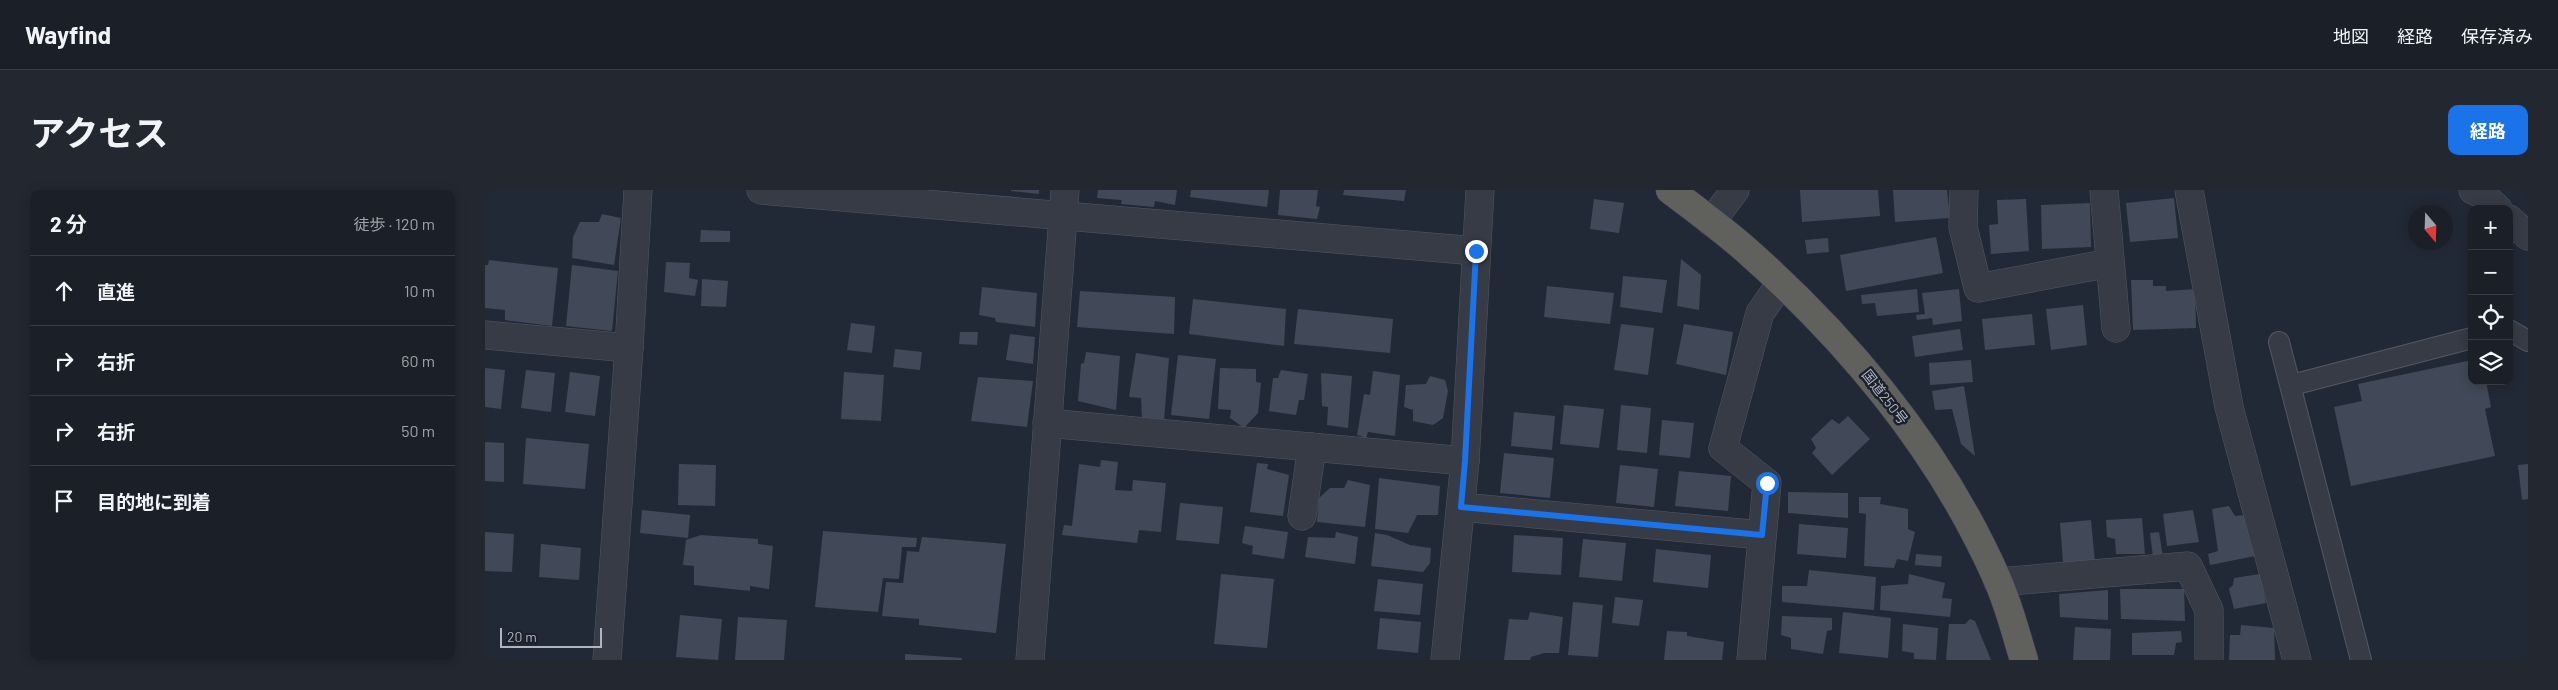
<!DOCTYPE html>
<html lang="ja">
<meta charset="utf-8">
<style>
body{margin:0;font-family:Barlow,"Noto Sans JP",sans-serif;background:#232730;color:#f1f3f6}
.controls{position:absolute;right:15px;top:15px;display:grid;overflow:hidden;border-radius:10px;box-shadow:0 2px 12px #0003}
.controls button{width:45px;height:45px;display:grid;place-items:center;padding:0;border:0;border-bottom:1px solid #383d45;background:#1a1f28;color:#f1f3f6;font:25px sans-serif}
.compass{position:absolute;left:1923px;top:15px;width:45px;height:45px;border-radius:50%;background:#1a1f28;box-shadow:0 2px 12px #0003;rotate:161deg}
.scale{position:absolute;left:15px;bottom:12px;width:102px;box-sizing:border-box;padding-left:5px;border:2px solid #b0b5c3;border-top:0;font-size:14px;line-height:18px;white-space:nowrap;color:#b0b5c3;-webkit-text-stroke:4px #1b202b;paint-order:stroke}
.stop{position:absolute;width:15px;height:15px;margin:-11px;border:4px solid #1a73e8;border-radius:50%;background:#fff}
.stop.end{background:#1a73e8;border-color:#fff;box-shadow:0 1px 5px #0008}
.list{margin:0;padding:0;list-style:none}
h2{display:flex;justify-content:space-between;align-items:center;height:65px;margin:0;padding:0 20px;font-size:21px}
h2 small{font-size:16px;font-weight:400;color:#9fa2a8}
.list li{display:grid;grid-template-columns:32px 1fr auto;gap:15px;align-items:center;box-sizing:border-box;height:70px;padding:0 20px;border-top:1px solid #383d45}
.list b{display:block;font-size:19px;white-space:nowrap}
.list em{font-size:16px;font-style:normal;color:#9fa2a8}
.icon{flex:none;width:28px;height:28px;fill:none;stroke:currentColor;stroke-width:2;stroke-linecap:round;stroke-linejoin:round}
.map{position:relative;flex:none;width:2043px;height:470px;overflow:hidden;border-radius:10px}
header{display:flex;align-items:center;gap:30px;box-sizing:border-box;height:70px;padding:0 25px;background:#1a1f28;border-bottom:1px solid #383d45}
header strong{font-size:24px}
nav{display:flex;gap:28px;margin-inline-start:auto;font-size:18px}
.intro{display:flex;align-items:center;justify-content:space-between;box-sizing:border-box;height:120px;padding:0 30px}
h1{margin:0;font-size:35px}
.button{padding:12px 22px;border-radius:10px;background:#1a73e8;color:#fff;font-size:18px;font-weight:700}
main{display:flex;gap:30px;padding:0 30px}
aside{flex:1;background:#1a1f28;border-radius:10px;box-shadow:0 2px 12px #0003}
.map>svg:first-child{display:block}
</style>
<header>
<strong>Wayfind</strong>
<nav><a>地図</a><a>経路</a><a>保存済み</a></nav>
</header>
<div class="intro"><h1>アクセス</h1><a class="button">経路</a></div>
<main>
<aside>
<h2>2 分<small>徒歩 · 120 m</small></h2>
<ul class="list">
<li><svg class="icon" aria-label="ahead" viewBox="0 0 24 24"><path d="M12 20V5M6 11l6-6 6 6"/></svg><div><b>直進</b></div><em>10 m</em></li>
<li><svg class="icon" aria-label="right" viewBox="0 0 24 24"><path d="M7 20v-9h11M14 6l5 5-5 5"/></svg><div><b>右折</b></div><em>60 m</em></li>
<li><svg class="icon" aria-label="right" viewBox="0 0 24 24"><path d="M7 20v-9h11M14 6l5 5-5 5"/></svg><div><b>右折</b></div><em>50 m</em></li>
<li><svg class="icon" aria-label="arrive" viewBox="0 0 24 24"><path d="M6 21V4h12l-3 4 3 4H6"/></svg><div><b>目的地に到着</b></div></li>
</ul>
</aside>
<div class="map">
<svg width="2043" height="470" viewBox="0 0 2043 470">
<rect width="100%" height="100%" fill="#222936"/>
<g fill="#414857">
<polygon points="526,0 554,0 554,4 526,1"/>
<polygon points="613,0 692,0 690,15 670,11 669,17 636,14 637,10 612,8"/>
<polygon points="706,0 784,0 782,17 705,7"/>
<polygon points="795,0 833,0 831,16 835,17 832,29 793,25"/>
<polygon points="859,0 921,0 919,11 858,5"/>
<polygon points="1315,0 1393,0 1395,26 1317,32"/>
<polygon points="1408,0 1462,0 1465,28 1410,32"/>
<polygon points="1689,8 1693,48 1645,52 1641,13"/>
<polygon points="1109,9 1139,13 1134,43 1105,39"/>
<polygon points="1541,9 1544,61 1506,64 1504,35 1513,34 1512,10"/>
<polygon points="1605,13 1606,57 1557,59 1556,15"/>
<polygon points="117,24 136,28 129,75 87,68 88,47 95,32 114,32"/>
<polygon points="216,40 245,41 245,52 215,52"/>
<polygon points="1451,47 1458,83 1361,101 1355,65"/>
<polygon points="1343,48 1344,62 1322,64 1320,50"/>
<polygon points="1196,69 1216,85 1214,120 1192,116"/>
<polygon points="4,70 73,78 67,136 20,130 20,120 0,118 0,75 3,75"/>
<polygon points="181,72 205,73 204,88 213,90 210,106 179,102"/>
<polygon points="87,75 133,81 127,141 81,136"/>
<polygon points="1138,86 1182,90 1177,123 1135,117"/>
<polygon points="217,89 243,91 241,117 216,116"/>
<polygon points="1646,90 1668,90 1668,96 1681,96 1681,101 1710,99 1711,138 1648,140"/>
<polygon points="1062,96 1129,103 1125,134 1059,127"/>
<polygon points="497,97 552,103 550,137 511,132 510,128 494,125"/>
<polygon points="1432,99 1434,122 1392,126 1390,113 1377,114 1376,105"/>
<polygon points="1474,99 1477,131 1448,135 1447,128 1432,130 1431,125 1440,124 1437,103"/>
<polygon points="595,101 690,107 689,144 592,137"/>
<polygon points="708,109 801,119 799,156 704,144"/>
<polygon points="1598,115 1602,155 1566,160 1561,119"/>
<polygon points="813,119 908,129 905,163 809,154"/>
<polygon points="1547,124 1550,155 1500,160 1497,129"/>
<polygon points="366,133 390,136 387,163 362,160"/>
<polygon points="1136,134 1169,138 1163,185 1129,180"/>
<polygon points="1199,134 1248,142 1241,185 1191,174"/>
<polygon points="1475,139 1478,160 1430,167 1427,146"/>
<polygon points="475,142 493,142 492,155 474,154"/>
<polygon points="525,144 550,147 548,174 521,170"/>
<polygon points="410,159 437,162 435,180 408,177"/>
<polygon points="601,162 635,166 631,220 593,211 596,174 599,173"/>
<polygon points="651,163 684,168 679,231 657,229 656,208 644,207"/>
<polygon points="693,165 731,169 724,229 686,225"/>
<polygon points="1486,170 1488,192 1445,195 1444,173"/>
<polygon points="1987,170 1987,191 2001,191 2006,217 2000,219 2010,266 1866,296 1849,217 1877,211 1873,194"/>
<polygon points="0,178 20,180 16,219 0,217"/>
<polygon points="735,178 771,179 771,192 776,193 773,223 759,238 745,228 746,220 733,219"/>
<polygon points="41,180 70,183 66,222 36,218"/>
<polygon points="796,180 823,184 819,210 814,210 811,225 784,221 788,188 793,188"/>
<polygon points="888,181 915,185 910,246 883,242 881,248 872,245 879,204 885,205"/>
<polygon points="85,182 115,186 110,226 80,222"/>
<polygon points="359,182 399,185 396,231 356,229"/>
<polygon points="836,183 867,186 863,238 842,235 843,217 837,216"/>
<polygon points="945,186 960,190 963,201 958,228 948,235 928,231 928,220 919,217 921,195 941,194"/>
<polygon points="493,187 548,191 542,237 486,231"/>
<polygon points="1479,196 1490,266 1476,254 1467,219 1450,220 1447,201"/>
<polygon points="1079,215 1119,219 1114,258 1075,254"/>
<polygon points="1136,215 1166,218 1162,263 1132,260"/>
<polygon points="1029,222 1070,226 1067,260 1026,256"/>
<polygon points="1363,226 1385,249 1347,285 1327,263 1331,258 1326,249 1347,229 1354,234"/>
<polygon points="1177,230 1209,233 1205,268 1174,265"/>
<polygon points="41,248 104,254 100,299 38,294"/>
<polygon points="0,252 19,253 19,292 0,291"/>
<polygon points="1019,263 1069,268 1065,308 1015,303"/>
<polygon points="616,270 633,272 630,300 647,301 648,290 681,293 676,342 654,340 652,353 577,345 579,335 587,336 594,274 615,277"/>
<polygon points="772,273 783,274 782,279 804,285 798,326 765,322"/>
<polygon points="194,274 231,275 230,316 193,315"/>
<polygon points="2043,274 2043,309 2037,310 2033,275"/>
<polygon points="1135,275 1173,279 1169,317 1131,313"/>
<polygon points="1194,281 1246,286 1243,321 1190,316"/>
<polygon points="894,288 955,296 953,325 932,325 923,343 890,339"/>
<polygon points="863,290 885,295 880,337 832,332 834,308 845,298 859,298"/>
<polygon points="1303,302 1363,303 1363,328 1303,323"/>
<polygon points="1374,307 1396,307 1395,314 1423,319 1423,339 1430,342 1423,371 1412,369 1409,378 1379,376 1381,324 1374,323"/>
<polygon points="695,313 738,317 734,354 691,350"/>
<polygon points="1744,316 1750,326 1762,325 1770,366 1725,375 1723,364 1733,361 1727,319"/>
<polygon points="157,320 205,325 203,348 155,343"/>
<polygon points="1708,320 1714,352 1682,356 1678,324"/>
<polygon points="1657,328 1660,364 1631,364 1630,349 1622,347 1621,330"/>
<polygon points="1606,330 1610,372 1578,373 1575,333"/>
<polygon points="1314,334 1363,338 1361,368 1312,364"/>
<polygon points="760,336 803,342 799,369 767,364 768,356 757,353"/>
<polygon points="338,341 432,348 431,357 417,357 414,389 398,388 393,422 330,417"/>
<polygon points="0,342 29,344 27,382 0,381"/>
<polygon points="851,342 873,347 870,374 820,367 823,347 850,348"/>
<polygon points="1674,342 1678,367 1668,367 1665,343"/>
<polygon points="890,343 902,345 925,355 946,358 945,373 938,382 886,376"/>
<polygon points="216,345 273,349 273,354 288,356 284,399 265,396 265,401 209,395 209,376 198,375 201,350"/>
<polygon points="1029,345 1078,348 1076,385 1027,382"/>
<polygon points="437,347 521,354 511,443 434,435 434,429 397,426 401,392 418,393 422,361 434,362"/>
<polygon points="1098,349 1141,353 1137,391 1094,387"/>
<polygon points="56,354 96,358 94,390 54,387"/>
<polygon points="1171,359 1226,365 1223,398 1168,392"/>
<polygon points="1431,364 1457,366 1456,377 1430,375"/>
<polygon points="1324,380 1391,387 1389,420 1297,412 1297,396 1322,396"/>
<polygon points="736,384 789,389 782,458 729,454"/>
<polygon points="1424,384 1460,393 1457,408 1467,409 1465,427 1395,420 1396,396 1423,394"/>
<polygon points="1775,384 1781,413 1749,419 1744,399 1748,395 1749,388"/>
<polygon points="893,389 938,394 935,425 889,421"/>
<polygon points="1635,399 1699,399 1700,431 1636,429"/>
<polygon points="1623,400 1623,430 1575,427 1574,404"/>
<polygon points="1130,407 1158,410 1154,436 1127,433"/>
<polygon points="1088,412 1118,415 1113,467 1083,465"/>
<polygon points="1045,422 1078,427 1074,463 1059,463 1046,467 1045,470 1019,470 1024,429 1043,430"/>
<polygon points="1358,422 1406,428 1403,468 1354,463"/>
<polygon points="195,425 237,429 233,470 191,467"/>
<polygon points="1297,426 1347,428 1347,440 1342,441 1338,464 1306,459 1306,448 1296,445"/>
<polygon points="253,427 302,430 299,470 250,470"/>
<polygon points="895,428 936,432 933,463 892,459"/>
<polygon points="1485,429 1490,431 1506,470 1461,470 1464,434 1480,434"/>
<polygon points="1418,434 1453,438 1451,470 1429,469 1429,463 1417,461"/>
<polygon points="1756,435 1789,438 1790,470 1744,470 1745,445 1755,445"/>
<polygon points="1590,437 1626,439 1625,470 1588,470"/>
<polygon points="1182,441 1202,442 1202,446 1239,452 1237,470 1179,470"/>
<polygon points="1696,441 1697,452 1691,453 1689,465 1647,465 1647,443"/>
<polygon points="420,464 477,468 477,470 420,470"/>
</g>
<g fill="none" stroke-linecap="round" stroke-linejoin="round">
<g stroke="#535864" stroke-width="22">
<g id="service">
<polyline points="2024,140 2043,151"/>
<polyline points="1794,152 1876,470"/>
<polyline points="1807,195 1987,148"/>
</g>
</g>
<g stroke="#535864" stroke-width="29">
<g id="minor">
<polyline points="276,0 991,61"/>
<polyline points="1479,0 1478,37 1493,98 1625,73"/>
<polyline points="1619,0 1631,138"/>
<polyline points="1704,0 1744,217 1812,470"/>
<polyline points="1988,0 1997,4 2013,19"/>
<polyline points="2024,29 2043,46"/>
<polyline points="1226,32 1250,0"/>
<polyline points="0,145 144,158"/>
<polyline points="562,233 980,271"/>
<polyline points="976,317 1277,345"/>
<polyline points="817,326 827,257"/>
<polyline points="1513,392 1703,376 1724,420 1724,470"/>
<polyline points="122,470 144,158 153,0"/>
<polyline points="545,470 580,0"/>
<polyline points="960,470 980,271 995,0"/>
<polyline points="1266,470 1282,293 1238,258 1275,123 1296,93"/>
</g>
</g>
<g stroke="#404551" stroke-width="29">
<path id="trunk" d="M 1185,0 C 1210,19 1236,38 1260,59 C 1364,151 1457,263 1513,391 C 1524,416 1531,444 1539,470"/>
</g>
<use href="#service" stroke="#363b46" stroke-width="20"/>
<use href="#minor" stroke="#363b46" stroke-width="28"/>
<use href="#trunk" stroke="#60605c" stroke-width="28"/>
</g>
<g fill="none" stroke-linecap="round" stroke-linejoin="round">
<polyline stroke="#1a73e8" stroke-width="6" points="991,61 980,271 976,317 1277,345 1282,293"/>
</g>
<g text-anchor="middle" stroke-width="5" stroke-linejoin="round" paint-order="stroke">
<g font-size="14" fill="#b0b5c3" stroke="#1b202b">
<text transform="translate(1400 207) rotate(52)" y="5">国道250号</text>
</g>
</g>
</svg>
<div class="controls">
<button>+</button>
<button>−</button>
<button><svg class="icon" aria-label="locate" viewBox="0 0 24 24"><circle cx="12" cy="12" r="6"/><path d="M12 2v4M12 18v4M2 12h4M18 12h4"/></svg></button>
<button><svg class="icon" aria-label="layers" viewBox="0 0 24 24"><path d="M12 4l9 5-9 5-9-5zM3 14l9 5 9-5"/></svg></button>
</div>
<svg class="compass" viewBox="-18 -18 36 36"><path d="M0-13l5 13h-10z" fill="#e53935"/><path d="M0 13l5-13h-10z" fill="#9fa2a8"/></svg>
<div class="scale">20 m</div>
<div class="stop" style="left:1282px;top:293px"></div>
<div class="stop end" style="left:991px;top:61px"></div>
</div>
</main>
